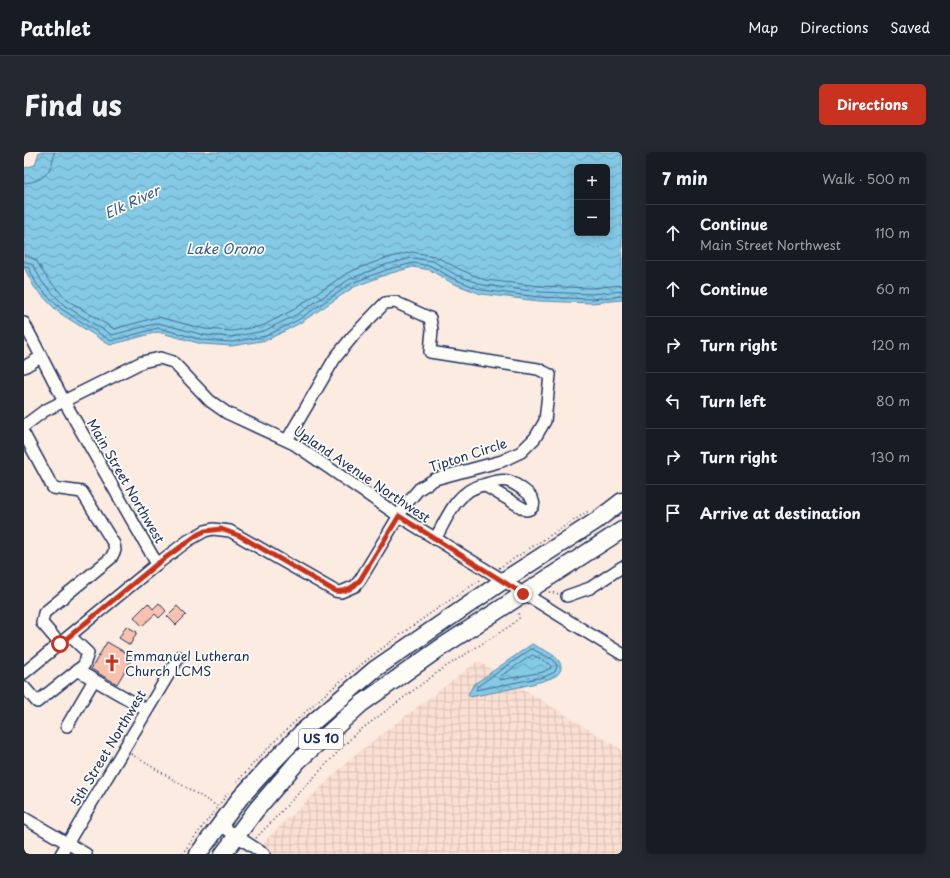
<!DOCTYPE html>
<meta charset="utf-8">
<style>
body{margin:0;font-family:"Playpen Sans",sans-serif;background:#242831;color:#f1f3f6}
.controls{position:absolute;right:12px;top:12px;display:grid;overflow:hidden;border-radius:6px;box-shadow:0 2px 10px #0003}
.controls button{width:36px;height:36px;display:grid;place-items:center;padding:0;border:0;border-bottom:1px solid #363941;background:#171b24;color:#f1f3f6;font:20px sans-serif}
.stop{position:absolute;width:12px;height:12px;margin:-9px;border:3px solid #c8321e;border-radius:50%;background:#fff}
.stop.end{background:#c8321e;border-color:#fff;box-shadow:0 1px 4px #0008}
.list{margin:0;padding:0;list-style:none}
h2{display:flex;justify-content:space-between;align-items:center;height:52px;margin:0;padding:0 16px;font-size:17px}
h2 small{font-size:13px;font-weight:400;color:#9ea1a6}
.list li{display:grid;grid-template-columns:26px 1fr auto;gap:12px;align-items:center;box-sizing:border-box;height:56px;padding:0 16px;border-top:1px solid #363941}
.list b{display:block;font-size:15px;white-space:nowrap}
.list p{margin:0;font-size:13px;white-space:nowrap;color:#9ea1a6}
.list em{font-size:13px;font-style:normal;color:#9ea1a6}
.icon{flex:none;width:22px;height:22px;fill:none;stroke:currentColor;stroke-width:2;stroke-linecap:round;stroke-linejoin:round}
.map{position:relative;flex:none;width:598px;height:702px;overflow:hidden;border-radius:6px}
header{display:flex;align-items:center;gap:24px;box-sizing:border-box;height:56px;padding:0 20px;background:#171b24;border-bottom:1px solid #363941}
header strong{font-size:19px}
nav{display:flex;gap:22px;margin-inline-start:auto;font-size:14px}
.intro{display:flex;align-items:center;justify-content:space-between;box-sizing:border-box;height:96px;padding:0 24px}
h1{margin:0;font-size:28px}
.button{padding:10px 18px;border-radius:6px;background:#c8321e;color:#fff;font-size:14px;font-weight:700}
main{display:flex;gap:24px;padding:0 24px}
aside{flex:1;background:#171b24;border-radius:6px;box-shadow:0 2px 10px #0003}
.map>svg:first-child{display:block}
</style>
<header>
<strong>Pathlet</strong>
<nav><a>Map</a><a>Directions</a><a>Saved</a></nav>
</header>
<div class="intro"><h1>Find us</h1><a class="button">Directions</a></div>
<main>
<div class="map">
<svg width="598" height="702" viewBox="0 0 598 702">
<defs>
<pattern id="industrial-grid" width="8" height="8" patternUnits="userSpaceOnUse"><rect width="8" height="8" fill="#fbdfd2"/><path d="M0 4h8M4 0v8" fill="none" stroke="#d7c0b7"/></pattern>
<pattern id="water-waves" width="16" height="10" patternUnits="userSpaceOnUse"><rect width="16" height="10" fill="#84c9e5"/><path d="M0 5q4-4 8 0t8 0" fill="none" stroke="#6ba4bd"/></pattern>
</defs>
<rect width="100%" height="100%" fill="#fcebe1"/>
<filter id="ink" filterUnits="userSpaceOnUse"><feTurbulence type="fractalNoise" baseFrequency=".025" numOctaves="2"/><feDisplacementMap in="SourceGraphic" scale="8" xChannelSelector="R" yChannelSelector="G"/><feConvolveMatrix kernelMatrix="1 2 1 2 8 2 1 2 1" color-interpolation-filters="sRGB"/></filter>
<g filter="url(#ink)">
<polygon fill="url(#industrial-grid)" points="454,509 598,598 598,702 234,702 243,687 332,602"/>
<g fill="url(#water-waves)" stroke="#5a8baf" fill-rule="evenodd">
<path d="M 15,0 L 598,0 L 598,148 L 568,151 L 515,149 L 457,142 L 428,131 L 406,118 L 389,115 L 364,122 L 330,135 L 276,171 L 243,188 L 208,194 L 178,192 L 134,180 L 86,193 L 34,160 L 10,135 L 0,115 L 0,16 L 11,13 ZM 553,15 L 583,15 L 583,81 L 553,81 Z"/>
<path d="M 508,492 C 517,497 532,502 536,511 C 538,515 537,519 534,522 C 526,531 463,541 447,545 L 444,543 L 449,533 Z"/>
</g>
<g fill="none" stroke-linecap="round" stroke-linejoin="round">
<g stroke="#456d94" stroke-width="1">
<path d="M 0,31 C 19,30 29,19 30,0"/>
<polyline points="0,103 12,108 23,126 43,148 90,177 134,165 181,177 208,179 238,174 269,158 323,121 359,107 388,100 411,104 435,117 461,128 516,134 567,136 598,133"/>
<polyline points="0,109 9,113 18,130 40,153 88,183 134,171 180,183 208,185 240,179 272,163 326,127 361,113 388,106 409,109 432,123 459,133 516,140 568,142 598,139"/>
<polyline points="0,114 5,116 13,133 36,156 87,189 134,176 179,188 208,190 242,184 274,168 328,131 362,118 389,111 407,114 430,127 458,138 515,145 568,147 598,144"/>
<polygon points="508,497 530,508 533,514 531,520 520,525 452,538 453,535"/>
<polygon points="509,503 526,512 527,516 519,520 476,528 476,525"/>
</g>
</g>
<g fill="#fac2ae" stroke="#1b2f5e">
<polygon points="124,451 129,457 135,451 142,459 135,466 131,462 118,474 110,465"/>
<polygon points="153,454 162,463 152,473 143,464"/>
<polygon points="102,474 113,480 106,493 95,486"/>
<polygon points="83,490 109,505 93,532 67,517"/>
</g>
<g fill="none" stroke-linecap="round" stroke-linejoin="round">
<g stroke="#1b2f5e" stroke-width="14">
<g id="minor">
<polyline points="0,171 40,249 133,412"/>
<polyline points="0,215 17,205"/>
<polyline points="0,274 20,259 118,210 136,206 149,210 186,249 203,261 270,292 375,364 598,502"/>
<polyline points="0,282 29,336 58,340 90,392 91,398 87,406 20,461 18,471 36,492"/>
<path d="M 411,387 C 420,372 428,351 442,341 C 447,336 455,334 462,332 C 481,326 485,327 501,339 C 509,345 515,356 502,358 L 460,333"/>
<polyline points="543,444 566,436 598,415"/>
<polyline points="53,518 123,558"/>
<polyline points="0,521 133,412 165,388 181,379 189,377 206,379 311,439 317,440 331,434 336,428 382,352 395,337 411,327 478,309 497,300 511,286 521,269 526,223 514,217 406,200 408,178 406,166 371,150 361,151 329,184 311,206 263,288"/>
<polyline points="0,535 13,550 60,513 64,501 46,484"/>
<polyline points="43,574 70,528"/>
<polyline points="0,666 62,702"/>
<polyline points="196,673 240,702"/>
<polyline points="37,702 155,505"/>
</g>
</g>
<g stroke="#1b2f5e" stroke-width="19">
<g id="highway">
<polyline points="174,702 216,646 245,614 279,579 351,517 479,429 572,369 598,349"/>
<polyline points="199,702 232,658 274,609 337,552 416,496 598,378"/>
</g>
</g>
<g stroke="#1b2f5e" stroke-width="1.5" stroke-dasharray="1 3" stroke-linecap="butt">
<polyline points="475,416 566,358"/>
<polyline points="525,440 535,442"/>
<polyline points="107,602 193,654"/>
<path d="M 213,630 C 283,549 368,485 458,427"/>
<polyline points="232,686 331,582 418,517 486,474 495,466 494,459"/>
<polyline points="158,702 204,641"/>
</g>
<use href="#minor" stroke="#fdfcf7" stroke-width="11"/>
<use href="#highway" stroke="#fdfcf7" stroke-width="16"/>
</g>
</g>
<g fill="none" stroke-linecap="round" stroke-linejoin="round" filter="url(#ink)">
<path stroke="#c8321e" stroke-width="5" d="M 36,492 L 133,412 L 173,383 L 181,379 L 197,377 L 216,384 L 311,439 C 321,441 330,435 336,428 L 375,364 L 499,442"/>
</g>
<defs>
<g id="church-bare" transform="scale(1.38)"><path d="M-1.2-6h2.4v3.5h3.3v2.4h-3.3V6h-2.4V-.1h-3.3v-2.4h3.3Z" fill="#c8321e" stroke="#fdfcf7" stroke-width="2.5" paint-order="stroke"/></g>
</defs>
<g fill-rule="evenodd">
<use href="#church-bare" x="88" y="511"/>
</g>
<g text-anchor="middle" stroke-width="3.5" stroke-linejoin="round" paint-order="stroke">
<rect fill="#fdfcf7" stroke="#5f6c8c" stroke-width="1" x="275" y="577" width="44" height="20" rx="3"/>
<g font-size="12" font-weight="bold" fill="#1b2f5e">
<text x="297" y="591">US 10</text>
</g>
<g font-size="13" fill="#1b2f5e" stroke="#fdfcf7">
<text transform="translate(444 303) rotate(-18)" y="5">Tipton Circle</text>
<text transform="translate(338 322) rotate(34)" y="5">Upland Avenue Northwest</text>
<text transform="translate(102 329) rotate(60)" y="5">Main Street Northwest</text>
<text transform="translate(84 596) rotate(-59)" y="5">5th Street Northwest</text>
</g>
<g font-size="13" fill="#1b2f5e" stroke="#fdfcf7" text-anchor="start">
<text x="101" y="509">Emmanuel Lutheran<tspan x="101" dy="15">Church LCMS</tspan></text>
</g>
<g font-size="14" font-style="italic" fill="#3a5d86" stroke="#fdfcf7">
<text transform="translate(108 50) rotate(-25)" y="5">Elk River</text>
<text x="201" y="102">Lake Orono</text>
</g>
</g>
</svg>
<div class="controls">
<button>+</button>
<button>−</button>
</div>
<div class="stop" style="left:36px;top:492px"></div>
<div class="stop end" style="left:499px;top:442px"></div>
</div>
<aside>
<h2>7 min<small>Walk · 500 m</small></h2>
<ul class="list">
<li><svg class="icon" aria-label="ahead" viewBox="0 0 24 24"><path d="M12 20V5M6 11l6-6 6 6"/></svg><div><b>Continue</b><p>Main Street Northwest</p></div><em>110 m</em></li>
<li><svg class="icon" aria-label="ahead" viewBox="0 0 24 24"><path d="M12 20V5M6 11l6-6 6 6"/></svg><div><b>Continue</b></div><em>60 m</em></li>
<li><svg class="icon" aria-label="right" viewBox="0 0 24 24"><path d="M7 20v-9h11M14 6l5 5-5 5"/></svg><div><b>Turn right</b></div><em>120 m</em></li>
<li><svg class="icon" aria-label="left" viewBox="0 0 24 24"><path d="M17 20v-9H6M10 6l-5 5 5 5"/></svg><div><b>Turn left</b></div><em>80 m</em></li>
<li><svg class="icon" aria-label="right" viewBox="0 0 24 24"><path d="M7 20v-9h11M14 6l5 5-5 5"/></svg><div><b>Turn right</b></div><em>130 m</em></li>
<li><svg class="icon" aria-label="arrive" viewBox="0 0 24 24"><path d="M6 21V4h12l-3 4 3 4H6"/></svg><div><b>Arrive at destination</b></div></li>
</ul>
</aside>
</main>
